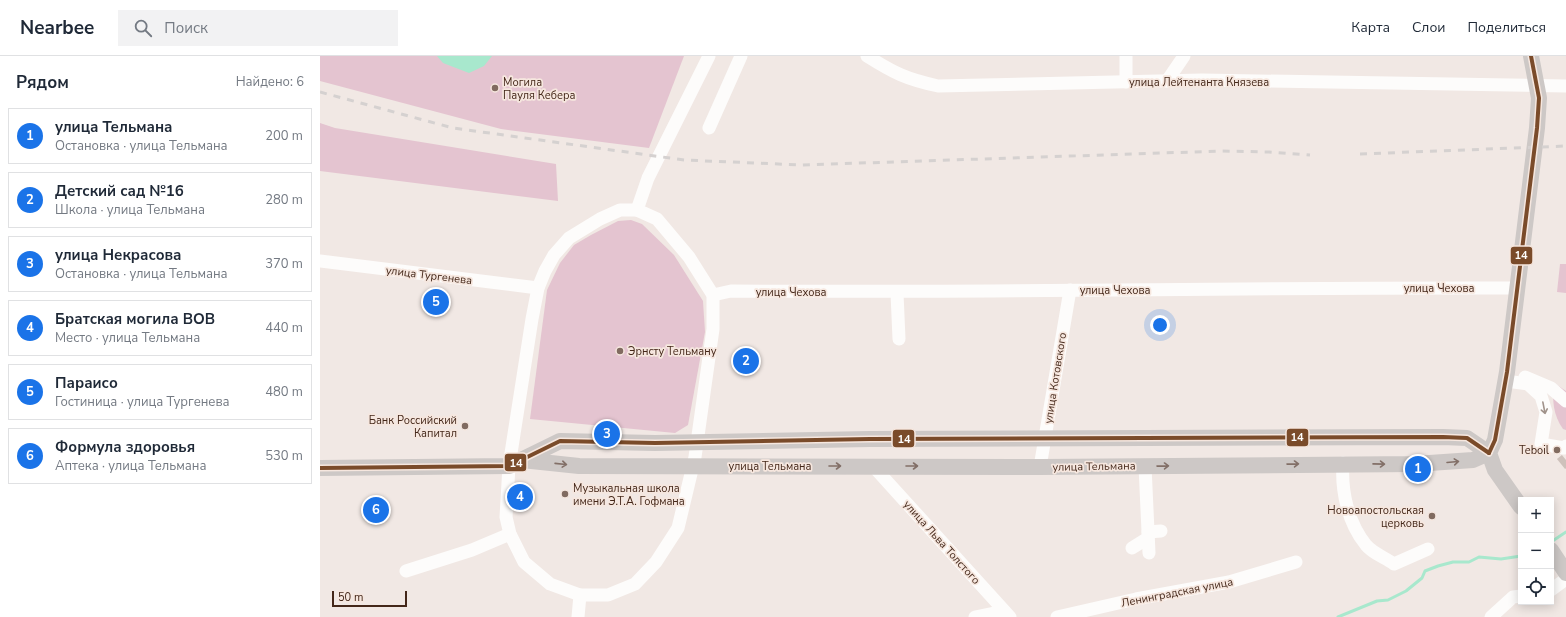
<!DOCTYPE html>
<html lang="ru">
<meta charset="utf-8">
<style>
body{margin:0;font-family:"Nunito Sans",sans-serif;background:#f2f2f3;color:#1f2937}
.controls{position:absolute;right:12px;bottom:12px;display:grid;overflow:hidden;border-radius:0px;box-shadow:0 2px 10px #0003}
.controls button{width:36px;height:36px;display:grid;place-items:center;padding:0;border:0;border-bottom:1px solid #e0e1e3;background:#fff;color:#1f2937;font:20px sans-serif}
.scale{position:absolute;left:12px;bottom:10px;width:75px;box-sizing:border-box;padding-left:4px;border:2px solid #442719;border-top:0;font-size:11px;line-height:14px;white-space:nowrap;color:#442719;-webkit-text-stroke:3px #f6e7df;paint-order:stroke}
.you{position:absolute;left:840px;top:269px;width:14px;height:14px;margin:-10px;border:3px solid #fff;border-radius:50%;background:#1a73e8;box-shadow:0 0 0 6px #1a73e833}
.badge{display:grid;place-items:center;width:26px;height:26px;border-radius:50%;background:#1a73e8;color:#fff;font-size:13px;font-weight:700}
.pin{position:absolute;translate:-50% -50%;border:2px solid #fff;box-shadow:0 1px 4px #0006}
.list{margin:0;padding:0;list-style:none}
h2{display:flex;justify-content:space-between;align-items:center;height:52px;margin:0;padding:0 16px;font-size:17px}
h2 small{font-size:13px;font-weight:400;color:#747a83}
.list li{display:grid;grid-template-columns:26px 1fr auto;gap:12px;align-items:center;box-sizing:border-box;height:56px;margin:0 8px 8px;padding:0 8px;border:1px solid #e0e1e3;border-radius:0px}
.list b{display:block;font-size:15px;white-space:nowrap}
.list p{margin:0;font-size:13px;white-space:nowrap;color:#747a83}
.list em{font-size:13px;font-style:normal;color:#747a83}
.icon{flex:none;width:22px;height:22px;fill:none;stroke:currentColor;stroke-width:2;stroke-linecap:round;stroke-linejoin:round}
.map{position:relative;flex:none;width:1246px;height:561px;overflow:hidden}
header{display:flex;align-items:center;gap:24px;box-sizing:border-box;height:56px;padding:0 20px;background:#fff;border-bottom:1px solid #e0e1e3}
header strong{font-size:19px}
nav{display:flex;gap:22px;margin-inline-start:auto;font-size:14px}
.search{width:280px;height:36px;background:#f2f2f3;display:flex;align-items:center;gap:10px;box-sizing:border-box;padding:0 14px;border-radius:0px;color:#747a83;font-size:15px}
main{display:flex}
aside{flex:1;background:#fff}
.map>svg:first-child{display:block}
</style>
<header>
<strong>Nearbee</strong>
<div class="search"><svg class="icon" aria-label="search" viewBox="0 0 24 24"><circle cx="10" cy="10" r="6"/><path d="M15 15l6 6"/></svg>Поиск</div>
<nav><a>Карта</a><a>Слои</a><a>Поделиться</a></nav>
</header>
<main>
<aside>
<h2>Рядом<small>Найдено: 6</small></h2>
<ul class="list">
<li><span class="badge">1</span><div><b>улица Тельмана</b><p>Остановка · улица Тельмана</p></div><em>200 m</em></li>
<li><span class="badge">2</span><div><b>Детский сад №16</b><p>Школа · улица Тельмана</p></div><em>280 m</em></li>
<li><span class="badge">3</span><div><b>улица Некрасова</b><p>Остановка · улица Тельмана</p></div><em>370 m</em></li>
<li><span class="badge">4</span><div><b>Братская могила ВОВ</b><p>Место · улица Тельмана</p></div><em>440 m</em></li>
<li><span class="badge">5</span><div><b>Параисо</b><p>Гостиница · улица Тургенева</p></div><em>480 m</em></li>
<li><span class="badge">6</span><div><b>Формула здоровья</b><p>Аптека · улица Тельмана</p></div><em>530 m</em></li>
</ul>
</aside>
<div class="map">
<svg width="1246" height="561" viewBox="0 0 1246 561">
<rect width="100%" height="100%" fill="#f1e8e4"/>
<g fill="#e4c4d0">
<polygon points="0,0 364,0 329,92 181,73 0,25"/>
<polygon points="0,67 15,72 236,108 238,145 0,115"/>
<polygon points="311,164 322,168 354,199 383,245 385,276 368,369 355,377 210,363 227,234 240,207 254,189 271,179 298,165"/>
<polygon points="1240,208 1246,208 1246,237 1237,236"/>
<path d="M 1234,327 L 1246,335 L 1246,374 L 1243,373 C 1233,359 1232,344 1234,327 Z"/>
</g>
<polygon fill="#a8e8cd" points="117,0 172,0 164,10 149,17 123,7"/>
<g fill="none" stroke-linecap="round" stroke-linejoin="round">
<g stroke="#a8e8cd" stroke-width="3">
<polyline points="1231,486 1246,476"/>
<polyline points="1018,561 1057,545 1068,544 1086,535 1102,522 1105,515 1118,510 1133,506 1149,506 1159,501 1181,503 1201,500"/>
</g>
<polyline stroke="#cec1bb" stroke-width="13" stroke-dasharray="13 6" stroke-linecap="butt" points="1241,408 1246,404"/>
<g stroke="#fdfcfb" stroke-width="13">
<path d="M 547,0 C 574,17 586,23 618,30 L 882,24 L 1246,30"/>
<polyline points="806,0 806,26"/>
<polyline points="847,25 864,0"/>
<polyline points="389,72 421,0"/>
<polygon points="300,154 317,154 337,163 369,201 393,239 393,273 375,401 358,472 336,506 315,528 288,539 260,539 230,528 204,506 190,478 186,461 189,410 212,263 218,232 225,215 234,199 249,182 280,163"/>
<polyline points="317,154 328,122 389,0"/>
<polyline points="0,205 218,232"/>
<polyline points="577,237 579,283"/>
<path d="M 393,239 L 411,235 C 673,237 936,231 1198,232"/>
<polyline points="1205,321 1231,332 1246,345"/>
<polyline points="1186,325 1208,328 1221,340 1226,356 1221,388 1244,392 1246,390"/>
<path d="M 1023,407 C 1021,435 1028,467 1046,489 C 1052,497 1066,502 1074,508 L 1108,493"/>
<polyline points="553,410 690,561"/>
<polyline points="825,410 829,497"/>
<polyline points="720,411 750,234"/>
<polyline points="828,476 841,475"/>
<polyline points="812,492 828,482"/>
<polyline points="86,515 152,494 190,478"/>
<polyline points="1231,534 1246,523"/>
<polyline points="258,561 260,539"/>
<polyline points="655,561 684,555"/>
<polyline points="737,561 816,543 909,526 976,506"/>
<polyline points="1171,561 1193,541 1201,540"/>
</g>
<g stroke="#cdc8c6" stroke-width="16">
<polyline points="202,404 259,410 720,411 1095,408 1153,404 1169,397"/>
<polyline points="0,412 189,410 240,385 335,387 550,383 1123,381 1147,382 1169,397"/>
<polyline points="1201,451 1175,414 1169,397 1175,384 1187,316 1217,72 1219,42 1211,0"/>
<polyline points="1231,494 1246,517"/>
</g>
<g stroke="#d5d1d0" stroke-width="3" stroke-dasharray="7 7" stroke-linecap="butt">
<polyline points="0,36 133,72 364,104 482,109 902,95 949,96 990,99"/>
<polyline points="1040,98 1246,90"/>
</g>
<g stroke="#f6e7df" stroke-width="7">
<g id="bus-1">
<polyline points="1169,397 1175,384 1187,316 1217,72 1219,42 1211,0"/>
<polyline points="0,412 189,410 240,385 335,387 550,383 1123,381 1147,382 1169,397"/>
</g>
</g>
<use href="#bus-1" stroke="#7a4b2a" stroke-width="4"/>
</g>
<defs><path id="oneway-shaft" d="M-6 0H5M1.5-3L5.5 0L1.5 3" fill="none" stroke-width="1.6" stroke-linecap="round" stroke-linejoin="round"/></defs>
<use stroke="#a0928a" href="#oneway-shaft" transform="translate(1224 352) rotate(79)"/>
<g stroke="#826f67">
<use href="#oneway-shaft" transform="translate(1133 406) rotate(-5)"/>
<use href="#oneway-shaft" transform="translate(241 408) rotate(6)"/>
<use href="#oneway-shaft" transform="translate(973 408) rotate(-1)"/>
<use href="#oneway-shaft" transform="translate(1059 408) rotate(1)"/>
<use href="#oneway-shaft" transform="translate(515 410)"/>
<use href="#oneway-shaft" transform="translate(592 410)"/>
<use href="#oneway-shaft" transform="translate(843 410) rotate(-1)"/>
</g>
<g fill="#816b60" stroke="#f6e7df" stroke-width="1.5">
<circle cx="175" cy="32" r="4"/>
<circle cx="300" cy="295" r="4"/>
<circle cx="145" cy="370" r="4"/>
<circle cx="1237" cy="394" r="4"/>
<circle cx="245" cy="438" r="4"/>
<circle cx="1112" cy="460" r="4"/>
</g>
<g text-anchor="middle" stroke-width="3.5" stroke-linejoin="round" paint-order="stroke">
<g font-size="11" fill="#442719" stroke="#f6e7df" text-anchor="start">
<text x="183" y="30">Могила<tspan x="183" dy="13">Пауля Кебера</tspan></text>
<text x="308" y="299">Эрнсту Тельману</text>
<text x="137" y="368" text-anchor="end">Банк Российский<tspan x="137" dy="13">Капитал</tspan></text>
<text x="1229" y="398" text-anchor="end">Teboil</text>
<text x="253" y="436">Музыкальная школа<tspan x="253" dy="13">имени Э.Т.А. Гофмана</tspan></text>
<text x="1104" y="458" text-anchor="end">Новоапостольская<tspan x="1104" dy="13">церковь</tspan></text>
</g>
<g font-size="11" fill="#442719" stroke="#f6e7df">
<text x="879" y="30">улица Лейтенанта Князева</text>
<text transform="translate(109 219) rotate(7)" y="4">улица Тургенева</text>
<text x="1119" y="236">улица Чехова</text>
<text x="795" y="238">улица Чехова</text>
<text x="471" y="240">улица Чехова</text>
<text transform="translate(735 322) rotate(-81)" y="4">улица Котовского</text>
<text x="450" y="414">улица Тельмана</text>
<text transform="translate(774 410) rotate(-1)" y="4">улица Тельмана</text>
<text transform="translate(622 486) rotate(48)" y="4">улица Льва Толстого</text>
<text transform="translate(857 536) rotate(-11)" y="4">Ленинградская улица</text>
</g>
</g>
<g stroke="#f6e7df" stroke-width="1.5">
<rect x="1190" y="190" width="23" height="19" rx="4" fill="#7a4b2a"/>
<rect x="966" y="372" width="23" height="19" rx="4" fill="#7a4b2a"/>
<rect x="572" y="373" width="23" height="19" rx="4" fill="#7a4b2a"/>
<rect x="184" y="397" width="23" height="19" rx="4" fill="#7a4b2a"/>
</g>
<g font-size="11" text-anchor="middle" font-weight="bold" fill="#fff">
<text x="1201" y="203">14</text>
<text x="977" y="385">14</text>
<text x="584" y="387">14</text>
<text x="196" y="411">14</text>
</g>
</svg>
<div class="controls">
<button>+</button>
<button>−</button>
<button><svg class="icon" aria-label="locate" viewBox="0 0 24 24"><circle cx="12" cy="12" r="6"/><path d="M12 2v4M12 18v4M2 12h4M18 12h4"/></svg></button>
</div>
<div class="scale">50 m</div>
<div class="you"></div>
<div class="pin badge" style="left:1098px;top:413px">1</div>
<div class="pin badge" style="left:426px;top:305px">2</div>
<div class="pin badge" style="left:287px;top:378px">3</div>
<div class="pin badge" style="left:200px;top:441px">4</div>
<div class="pin badge" style="left:116px;top:246px">5</div>
<div class="pin badge" style="left:56px;top:454px">6</div>
</div>
</main>
